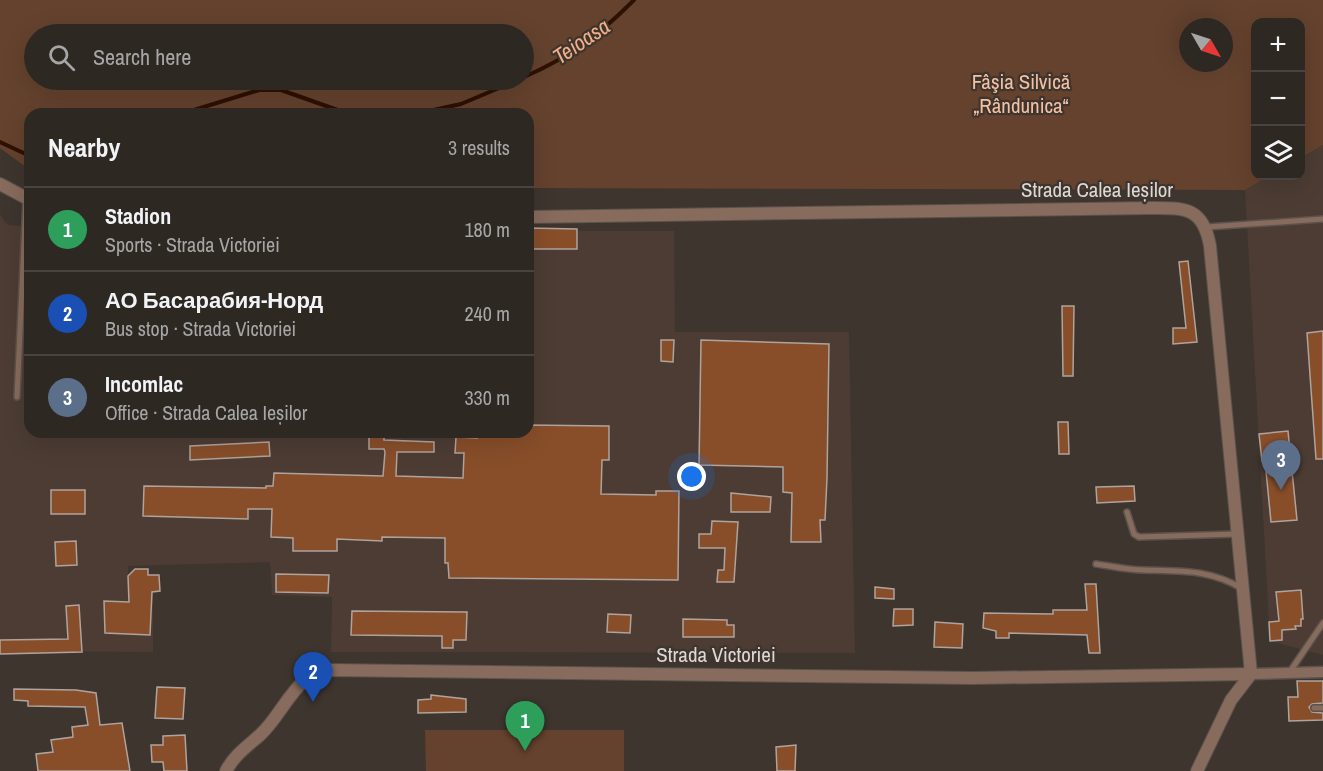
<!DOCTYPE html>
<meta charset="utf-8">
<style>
body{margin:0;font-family:"Archivo Narrow",sans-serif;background:#3a3430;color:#f1f3f6}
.controls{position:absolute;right:18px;top:18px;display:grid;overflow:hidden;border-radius:12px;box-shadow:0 6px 24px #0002}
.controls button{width:54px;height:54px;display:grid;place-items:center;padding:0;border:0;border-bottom:2px solid #494441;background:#2e2823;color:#f1f3f6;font:30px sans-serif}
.compass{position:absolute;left:1179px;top:18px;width:54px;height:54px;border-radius:50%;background:#2e2823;box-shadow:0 6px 24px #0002;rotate:129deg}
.you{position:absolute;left:692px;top:477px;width:21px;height:21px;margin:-15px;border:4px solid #fff;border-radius:50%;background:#1a73e8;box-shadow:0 0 0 9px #1a73e833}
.badge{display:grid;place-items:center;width:39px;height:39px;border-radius:50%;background:#d6ab8b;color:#fff;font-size:20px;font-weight:700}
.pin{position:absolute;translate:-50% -50px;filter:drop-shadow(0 2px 3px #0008)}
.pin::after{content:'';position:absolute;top:32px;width:21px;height:18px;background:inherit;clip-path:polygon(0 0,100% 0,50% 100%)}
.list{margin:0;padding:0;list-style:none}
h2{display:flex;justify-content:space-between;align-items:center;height:78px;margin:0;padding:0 24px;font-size:26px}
h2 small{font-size:20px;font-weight:400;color:#a7a6a6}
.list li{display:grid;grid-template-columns:39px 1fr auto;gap:18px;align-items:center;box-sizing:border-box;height:84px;padding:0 24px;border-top:2px solid #494441}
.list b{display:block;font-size:22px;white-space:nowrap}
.list p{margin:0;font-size:20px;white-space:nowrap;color:#a7a6a6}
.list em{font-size:20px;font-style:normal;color:#a7a6a6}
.icon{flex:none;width:33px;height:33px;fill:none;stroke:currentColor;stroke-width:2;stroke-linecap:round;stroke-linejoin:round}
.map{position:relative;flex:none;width:1323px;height:771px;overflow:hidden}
.search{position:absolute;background:#2e2823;box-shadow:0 6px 24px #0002;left:24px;top:24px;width:510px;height:66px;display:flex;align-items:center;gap:15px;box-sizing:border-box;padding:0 21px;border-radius:33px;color:#a7a6a6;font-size:22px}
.panel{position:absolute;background:#2e2823;box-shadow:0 6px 24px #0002;left:24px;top:108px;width:510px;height:330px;border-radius:18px}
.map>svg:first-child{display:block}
</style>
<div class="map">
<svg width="1323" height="771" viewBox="0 0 1323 771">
<rect width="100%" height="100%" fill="#3e352f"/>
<g fill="#4c3c34">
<polygon points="1323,145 1323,655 1270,641 1245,190 1270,176 1300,176 1301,158"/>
<polygon points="0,215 8,225 30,227 30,432 528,432 528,231 674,231 675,332 849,332 855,653 331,652 332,597 272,595 270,562 128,566 128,593 153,592 153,652 0,651"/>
</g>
<g fill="#64422e" fill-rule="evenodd">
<path d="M 0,0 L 1323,0 L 1323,145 L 1301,158 L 1300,22 L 1256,22 L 1256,176 L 1270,176 L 1245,190 L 528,188 L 528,114 L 30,114 L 30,170 L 0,148 ZM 1188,27 L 1224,27 L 1224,63 L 1188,63 ZM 34,34 L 524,34 L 524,80 L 34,80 Z"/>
<polygon points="425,730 624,730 624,771 426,771"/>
</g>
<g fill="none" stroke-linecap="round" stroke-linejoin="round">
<g stroke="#2e1101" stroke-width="4">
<path d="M 524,77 C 570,57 599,35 634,0"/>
<polyline points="181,114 259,90 281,90 349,114"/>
<polyline points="415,114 461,104 518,80"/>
<polyline points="0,142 30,156"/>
</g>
</g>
<g fill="#884e2a" stroke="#afa39d" stroke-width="1.5">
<polygon points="528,228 577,229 577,249 528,249"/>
<polygon points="1188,261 1197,342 1173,344 1173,328 1186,328 1179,262"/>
<polygon points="1062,306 1074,306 1073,376 1063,376"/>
<polygon points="1323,331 1323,459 1316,459 1307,333"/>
<polygon points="661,340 674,340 673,362 661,361"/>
<polygon points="701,340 829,344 827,478 825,520 820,520 821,542 791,542 792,493 783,492 783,467 699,465"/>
<polygon points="1058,422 1068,422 1069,454 1059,454"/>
<polygon points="528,425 609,426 609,460 602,460 601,494 656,495 656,491 679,491 678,580 449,578 448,563 445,563 445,538 382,537 382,541 337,539 337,551 293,551 293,538 271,537 272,509 248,509 248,519 143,516 144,486 266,488 266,486 273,486 274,473 383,476 385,452 384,449 369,449 369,432 384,432 384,440 434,442 434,452 397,452 396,476 463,478 464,453 455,453 456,437 477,438 477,432 528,432"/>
<polygon points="1288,431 1297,520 1271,522 1265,461 1262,461 1259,434"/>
<polygon points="269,442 270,456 190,460 190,446"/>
<polygon points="1134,486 1135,501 1097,503 1096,487"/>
<rect x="51" y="490" width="34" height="24"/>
<polygon points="731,493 771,497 770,512 731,512"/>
<polygon points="712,521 738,522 734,582 717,582 718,570 724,570 725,548 699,548 699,534 711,534"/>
<polygon points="76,541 77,565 56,566 55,542"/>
<polygon points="135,569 148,569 148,575 159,575 160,591 152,592 150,635 105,633 104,601 129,602 128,576"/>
<polygon points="276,574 329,575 328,593 276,592"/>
<polygon points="1085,584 1096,584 1100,653 1089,653 1087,635 1009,633 1009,638 996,638 996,631 983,628 984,613 1053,614 1053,610 1087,610"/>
<polygon points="875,587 894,589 894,599 875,598"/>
<polygon points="1301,590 1303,619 1301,619 1301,626 1295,626 1296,629 1282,630 1282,640 1270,641 1269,622 1279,621 1276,592"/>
<polygon points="79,605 82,652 0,654 0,640 68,639 66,606"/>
<polygon points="894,609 913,609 913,625 893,626"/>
<polygon points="352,611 467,612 466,640 453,640 453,648 442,648 442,636 351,635"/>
<polygon points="608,614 631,615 630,633 607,632"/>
<polygon points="683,619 727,620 727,625 734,625 734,637 683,637"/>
<polygon points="935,622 963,624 962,648 934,647"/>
<polygon points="1297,681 1323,681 1323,703 1312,704 1309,707 1312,712 1323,713 1323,720 1289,721 1288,697 1298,697"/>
<polygon points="157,687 185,688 183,719 155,718"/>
<polygon points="14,689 76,690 96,693 100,725 122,723 130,771 38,771 36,754 53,752 51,740 73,737 72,727 88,725 85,707 28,706 28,701 14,700"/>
<polygon points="431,695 466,699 466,712 418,713 418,700 431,699"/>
<polygon points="185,735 187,771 164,771 163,762 152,762 151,745 163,745 163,736"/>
<polygon points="796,745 795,771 777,771 776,747"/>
</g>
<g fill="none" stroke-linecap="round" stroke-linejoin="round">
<g stroke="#5b524d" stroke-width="8">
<g id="service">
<polyline points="1207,227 1323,219"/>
<polyline points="17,397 26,199"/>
<polyline points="1127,512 1134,534 1139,537 1237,534"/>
<path d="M 1096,564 C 1111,566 1127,570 1143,570 C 1180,571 1210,569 1243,589"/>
<polyline points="1289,673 1323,623"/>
<polyline points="1314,708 1323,708"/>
</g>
</g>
<g stroke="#5b524d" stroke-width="13">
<polyline id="minor" points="1251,674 1323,672"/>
</g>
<g stroke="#5b524d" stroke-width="14">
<g id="tertiary">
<polyline points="0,184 30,200"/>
<path d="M 528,217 L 1149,208 C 1184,208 1203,206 1210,246 L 1251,674 L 1231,700 L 1197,771"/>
<path d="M 226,771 C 235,754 248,746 261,734 C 278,718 288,694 306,679 C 312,674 320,673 327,670 L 973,678 L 1251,674"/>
</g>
</g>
<use href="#service" stroke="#876b5c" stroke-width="5"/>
<use href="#minor" stroke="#876b5c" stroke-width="10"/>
<use href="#tertiary" stroke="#876b5c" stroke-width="12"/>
</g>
<g text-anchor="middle" stroke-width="4.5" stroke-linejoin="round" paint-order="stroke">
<g font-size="21" fill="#f5c0a2" stroke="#3e352f">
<text x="1021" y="89">Fâşia Silvică<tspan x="1021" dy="24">„Rândunica“</tspan></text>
</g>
<g font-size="21" fill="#ded8d5" stroke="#3e352f">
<text x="1097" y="197">Strada Calea Ieșilor</text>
<text x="716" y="662">Strada Victoriei</text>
</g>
<g font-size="22" font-style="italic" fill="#f5af87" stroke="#3e352f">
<text transform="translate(581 41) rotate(-34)" y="8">Teioasa</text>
</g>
</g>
</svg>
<div class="controls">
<button>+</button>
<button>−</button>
<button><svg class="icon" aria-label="layers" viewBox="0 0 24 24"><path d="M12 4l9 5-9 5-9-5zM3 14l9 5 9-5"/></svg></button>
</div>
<svg class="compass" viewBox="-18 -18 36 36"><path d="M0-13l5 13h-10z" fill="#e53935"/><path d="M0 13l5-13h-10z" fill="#a7a6a6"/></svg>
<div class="you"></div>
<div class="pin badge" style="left:525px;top:751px;background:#2e9e5b">1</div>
<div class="pin badge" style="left:313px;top:702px;background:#1a4fb4">2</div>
<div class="pin badge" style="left:1281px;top:490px;background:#5c6f8a">3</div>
<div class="search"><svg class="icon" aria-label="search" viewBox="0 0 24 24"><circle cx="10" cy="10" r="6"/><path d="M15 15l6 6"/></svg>Search here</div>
<section class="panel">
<h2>Nearby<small>3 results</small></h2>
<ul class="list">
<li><span class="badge" style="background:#2e9e5b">1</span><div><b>Stadion</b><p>Sports · Strada Victoriei</p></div><em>180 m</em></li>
<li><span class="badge" style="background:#1a4fb4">2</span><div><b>АО Басарабия-Норд</b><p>Bus stop · Strada Victoriei</p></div><em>240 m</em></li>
<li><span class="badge" style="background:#5c6f8a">3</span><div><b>Incomlac</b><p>Office · Strada Calea Ieșilor</p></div><em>330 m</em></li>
</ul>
</section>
</div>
